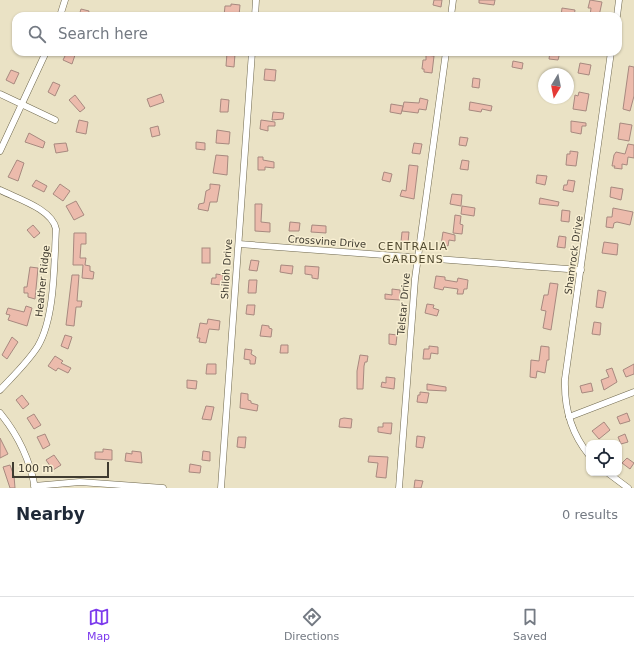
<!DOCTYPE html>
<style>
body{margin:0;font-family:"DejaVu Sans",sans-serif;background:#f6f6f7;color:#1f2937}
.controls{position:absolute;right:12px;bottom:12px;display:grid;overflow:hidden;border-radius:8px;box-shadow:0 1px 3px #0004}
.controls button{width:36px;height:36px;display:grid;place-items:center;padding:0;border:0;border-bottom:1px solid #e0e1e3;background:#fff;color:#1f2937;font:20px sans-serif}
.compass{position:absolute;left:538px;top:68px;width:36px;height:36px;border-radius:50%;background:#fff;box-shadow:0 1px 3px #0004;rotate:190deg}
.scale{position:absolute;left:12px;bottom:10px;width:97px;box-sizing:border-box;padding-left:4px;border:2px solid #3f3b30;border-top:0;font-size:11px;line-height:14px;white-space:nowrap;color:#3f3b30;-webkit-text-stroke:3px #f8efd2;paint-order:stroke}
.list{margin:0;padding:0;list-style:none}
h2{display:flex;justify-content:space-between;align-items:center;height:52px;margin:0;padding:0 16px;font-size:17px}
h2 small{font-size:13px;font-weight:400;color:#747a83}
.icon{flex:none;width:22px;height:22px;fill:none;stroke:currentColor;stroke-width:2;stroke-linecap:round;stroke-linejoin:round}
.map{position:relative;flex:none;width:634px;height:488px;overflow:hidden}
.search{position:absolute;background:#fff;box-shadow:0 1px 3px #0004;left:12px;right:12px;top:12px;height:44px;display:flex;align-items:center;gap:10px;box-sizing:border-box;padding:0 14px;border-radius:12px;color:#747a83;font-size:15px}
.sheet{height:108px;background:#fff}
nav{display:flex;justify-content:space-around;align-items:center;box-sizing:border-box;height:56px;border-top:1px solid #e0e1e3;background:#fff;font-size:11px;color:#747a83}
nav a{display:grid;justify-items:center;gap:2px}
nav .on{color:#7c3aed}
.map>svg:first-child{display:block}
</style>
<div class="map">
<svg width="634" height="488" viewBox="0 0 634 488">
<rect width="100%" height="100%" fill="#eae2c5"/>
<g fill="#ecbbac" stroke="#a7897f">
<polygon points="434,0 442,0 441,7 433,5"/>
<polygon points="479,0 495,0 494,5 479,3"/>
<polygon points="590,0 602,2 599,16 590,16 591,8 588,8"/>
<polygon points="231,4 240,5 239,16 224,16 225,6 231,6"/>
<polygon points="562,8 575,10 574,16 561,16"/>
<polygon points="81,9 89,11 88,16 79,16"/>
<polygon points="67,52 76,52 72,64 63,60"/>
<polygon points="550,52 560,52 558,60 549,59"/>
<polygon points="227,53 235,54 234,67 226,66"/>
<polygon points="426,55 434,56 432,73 424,72 424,69 422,69 423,60 426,60"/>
<polygon points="513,61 523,63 522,69 512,67"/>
<polygon points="580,63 591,65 589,75 578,73"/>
<polygon points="629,66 634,67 634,96 630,111 623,109"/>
<polygon points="265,69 276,70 275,81 264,80"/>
<polygon points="11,70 19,73 14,84 6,80"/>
<polygon points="473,78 480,79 479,88 472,87"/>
<polygon points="53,82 60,85 55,96 48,92"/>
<polygon points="579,92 589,94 586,111 573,109 575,95 578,96"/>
<polygon points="161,94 164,102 150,107 147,99"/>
<polygon points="75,95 85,108 80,112 69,100"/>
<polygon points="420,98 428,100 426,110 419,109 418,113 402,111 404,102 419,103"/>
<polygon points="221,99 229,100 228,112 220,112"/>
<polygon points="470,102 492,106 491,111 482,109 481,112 469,110"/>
<polygon points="391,104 403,106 401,114 390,112"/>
<polygon points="273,112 284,113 283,119 272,120"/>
<polygon points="79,120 88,122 86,134 76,132"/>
<polygon points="261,120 275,122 275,126 268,126 268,131 260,129"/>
<polygon points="571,121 586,123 586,126 582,126 581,134 571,132"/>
<polygon points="620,123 632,125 629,141 618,139"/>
<polygon points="158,126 160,135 152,137 150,128"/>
<polygon points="217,130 230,132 229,144 216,143"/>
<polygon points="29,133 45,142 43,148 25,142"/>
<polygon points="460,137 468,138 466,146 459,145"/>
<polygon points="196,142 205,143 205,150 196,149"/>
<polygon points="66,143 68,151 56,153 54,144"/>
<polygon points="414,143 422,144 420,154 412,153"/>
<polygon points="628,144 634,145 634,158 628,157 627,165 622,164 622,169 614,168 615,166 612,166 614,155 616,152 625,154"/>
<polygon points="570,151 578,152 576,166 566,165 567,154 570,154"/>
<polygon points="216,155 228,156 227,175 213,173"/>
<polygon points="258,157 263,157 263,160 274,162 274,168 265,167 265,170 258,170"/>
<polygon points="17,160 24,163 18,181 8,177"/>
<polygon points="462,160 469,161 468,170 460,169"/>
<polygon points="409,165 418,166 414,199 400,196 402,190 406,191"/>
<polygon points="384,172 392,174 390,182 382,180"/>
<polygon points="537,175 547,176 545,185 536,183"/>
<polygon points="36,180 47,186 44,192 32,186"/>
<polygon points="568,180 575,181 573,192 563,190 564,185 567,185"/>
<polygon points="60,184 70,191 63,201 53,194"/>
<polygon points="210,184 220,185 217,202 210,202 208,211 198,209 199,204 204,203 206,191 210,189"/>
<polygon points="611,187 623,189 621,200 610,197"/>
<polygon points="452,194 462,195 461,206 450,204"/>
<polygon points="540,198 559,202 558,206 539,204"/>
<polygon points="76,201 84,215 74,220 66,206"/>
<polygon points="255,204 262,204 261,222 270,223 270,232 255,231"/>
<polygon points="462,206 475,208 474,216 461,214"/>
<polygon points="613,208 633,212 630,225 617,222 614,223 613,228 606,227 607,217 612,217"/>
<polygon points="562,210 570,211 569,222 561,221"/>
<polygon points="455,215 461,216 460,224 463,225 462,234 453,233"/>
<polygon points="290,222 300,223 299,231 289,231"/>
<polygon points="33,225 40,233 34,238 27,230"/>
<polygon points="312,225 326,226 326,233 311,232"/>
<polygon points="402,232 409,232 408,243 401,242"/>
<polygon points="443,232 455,235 455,241 449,240 448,246 441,245"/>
<polygon points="74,233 86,233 86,244 81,244 80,258 86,258 85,265 90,266 90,271 94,272 93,279 82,278 83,265 73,265"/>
<polygon points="559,236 566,237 565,248 557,247"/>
<polygon points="604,242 618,244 617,255 602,253"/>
<rect x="202" y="248" width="8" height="15"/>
<polygon points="251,260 259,261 257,271 249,270"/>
<polygon points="281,265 293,266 292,274 280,272"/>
<polygon points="305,266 319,267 318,279 312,278 312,275 305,274"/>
<polygon points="30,267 38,268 35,299 28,297 28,293 24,293 24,287 27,287"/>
<polygon points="216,274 223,275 222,285 211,284 212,278 216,278"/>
<polygon points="72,275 79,275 77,301 82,301 81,307 76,307 74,326 66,325"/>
<polygon points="436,276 445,277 445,280 457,282 458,278 468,280 467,289 464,289 463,294 457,294 458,289 444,287 443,290 434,288"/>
<polygon points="249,280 257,280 256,293 248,293"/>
<polygon points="550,283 558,284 551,330 543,328 546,311 541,310 544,295 548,295"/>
<polygon points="392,289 400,290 400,300 385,299 385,294 392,295"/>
<polygon points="598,290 606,292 603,308 596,307"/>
<polygon points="427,304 434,305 433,308 439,310 437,316 425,313"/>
<polygon points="247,305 255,305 254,315 246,314"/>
<polygon points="26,306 32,308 27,326 8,320 10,315 6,314 8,308 24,312"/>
<polygon points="208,319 220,321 219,330 209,329 206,343 199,342 200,338 197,338 200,323 207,324"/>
<polygon points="594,322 601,323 600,335 592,334"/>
<polygon points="262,325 269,326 269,328 272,329 271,337 260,336"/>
<polygon points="389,334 397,335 396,345 389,344"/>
<polygon points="65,335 72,337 68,349 61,346"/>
<polygon points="12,337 18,342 7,359 2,355"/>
<polygon points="281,345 288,345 288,353 280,353"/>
<polygon points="429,346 438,347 438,354 431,353 430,359 423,359 424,349 429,349"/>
<polygon points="541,346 549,347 549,360 547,360 545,373 537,371 536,378 530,377 531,360 539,361"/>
<polygon points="245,349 252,350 251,354 256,357 255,364 250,364 250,360 244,359"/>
<polygon points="360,355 368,356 367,362 365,362 364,366 363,389 357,389 357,371"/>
<polygon points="55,356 63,361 61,363 71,368 68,373 58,368 56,371 48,366"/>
<polygon points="207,364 216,364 216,374 206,374"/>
<polygon points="634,364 634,374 626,377 623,370"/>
<polygon points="612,368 617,382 604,390 601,380 609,377 606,370"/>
<polygon points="386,377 395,378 394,389 381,387 382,382 386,383"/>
<polygon points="187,380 197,381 196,389 187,388"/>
<polygon points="591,383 593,391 582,393 580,386"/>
<polygon points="427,384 446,387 446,391 427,390"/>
<polygon points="420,392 429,393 427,403 417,402 418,395 420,395"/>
<polygon points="241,393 248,394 248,400 251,401 251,403 258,405 257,411 240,408"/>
<polygon points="22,395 29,404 23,409 16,400"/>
<polygon points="206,406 214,407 211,420 202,419"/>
<polygon points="627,413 630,421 620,424 617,417"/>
<polygon points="34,414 41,425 34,429 27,418"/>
<polygon points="344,418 352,419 351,428 339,427 340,419"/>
<polygon points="604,422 610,430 599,439 592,431"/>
<polygon points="383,423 392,423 391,434 378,432 378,427 383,427"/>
<polygon points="45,434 50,445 43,449 37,437"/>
<polygon points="625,434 628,442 621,444 618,437"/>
<polygon points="417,436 425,437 423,448 416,447"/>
<polygon points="238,437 246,437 245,448 237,447"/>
<polygon points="0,438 8,454 0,458"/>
<polygon points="103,449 112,450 112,460 95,459 95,452 103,452"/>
<polygon points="132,451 141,452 142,463 125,461 126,453 132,454"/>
<polygon points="203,451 210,452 210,461 202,460"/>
<polygon points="54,455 61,465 53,470 46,460"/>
<polygon points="369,456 388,457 386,478 376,477 378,463 368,462"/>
<polygon points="627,458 634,463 630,469 622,463"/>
<polygon points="190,464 201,466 200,473 189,472"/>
<polygon points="10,465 14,476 15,488 10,488 3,467"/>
<polygon points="415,480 423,481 421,488 414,488"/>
</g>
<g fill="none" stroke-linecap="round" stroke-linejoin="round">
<g stroke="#6e674d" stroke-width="7">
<g id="minor">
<polyline points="60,16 65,0"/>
<polyline points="255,16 256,0"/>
<polyline points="451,16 453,0"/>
<polyline points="617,16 619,0"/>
<polyline points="0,94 55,120"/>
<polyline points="0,151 46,52"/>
<path d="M 0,190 C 18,199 52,209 56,229 C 54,264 55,317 38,346 C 28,362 13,376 0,390"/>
<polyline points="239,244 581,270"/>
<path d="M 0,413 C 18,435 30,460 35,488"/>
<polyline points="569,417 634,392"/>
<path d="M 589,455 C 571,433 564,407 565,379 L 611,52"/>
<polyline points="608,473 628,488"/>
<polyline points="34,486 80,482 163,488"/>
<polyline points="221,488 252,52"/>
<polyline points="399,488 415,279 446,52"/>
</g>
</g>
<use href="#minor" stroke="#fff" stroke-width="6"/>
</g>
<g text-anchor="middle" stroke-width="3" stroke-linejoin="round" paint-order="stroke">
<g font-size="10" fill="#3f3b30" stroke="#f8efd2">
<text transform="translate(327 241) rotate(4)" y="4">Crossvine Drive</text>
<text transform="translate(573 255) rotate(-82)" y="4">Shamrock Drive</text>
<text transform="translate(226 269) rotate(-86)" y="4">Shiloh Drive</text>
<text transform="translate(42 281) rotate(-84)" y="4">Heather Ridge</text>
<text transform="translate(403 304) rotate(-85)" y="4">Telstar Drive</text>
</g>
<g font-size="11" letter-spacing="1" fill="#514a31" stroke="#f8efd2">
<text x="413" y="250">CENTRALIA<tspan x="413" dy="13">GARDENS</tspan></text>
</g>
</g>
</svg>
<div class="controls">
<button><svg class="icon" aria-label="locate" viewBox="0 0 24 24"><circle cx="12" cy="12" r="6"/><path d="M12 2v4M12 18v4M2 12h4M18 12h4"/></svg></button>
</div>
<svg class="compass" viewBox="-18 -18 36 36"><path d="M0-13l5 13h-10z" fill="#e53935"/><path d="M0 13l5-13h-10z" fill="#747a83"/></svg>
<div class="scale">100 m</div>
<div class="search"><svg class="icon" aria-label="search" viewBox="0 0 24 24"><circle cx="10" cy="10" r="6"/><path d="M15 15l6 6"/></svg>Search here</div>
</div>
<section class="sheet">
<h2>Nearby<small>0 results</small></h2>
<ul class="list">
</ul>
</section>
<nav>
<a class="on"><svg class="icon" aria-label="map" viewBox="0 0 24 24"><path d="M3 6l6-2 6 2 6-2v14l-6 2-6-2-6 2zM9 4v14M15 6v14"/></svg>Map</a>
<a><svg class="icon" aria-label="directions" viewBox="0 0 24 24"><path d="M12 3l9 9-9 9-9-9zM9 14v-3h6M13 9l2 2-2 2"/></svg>Directions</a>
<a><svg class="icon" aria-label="saved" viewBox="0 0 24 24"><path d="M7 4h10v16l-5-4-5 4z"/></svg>Saved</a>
</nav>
